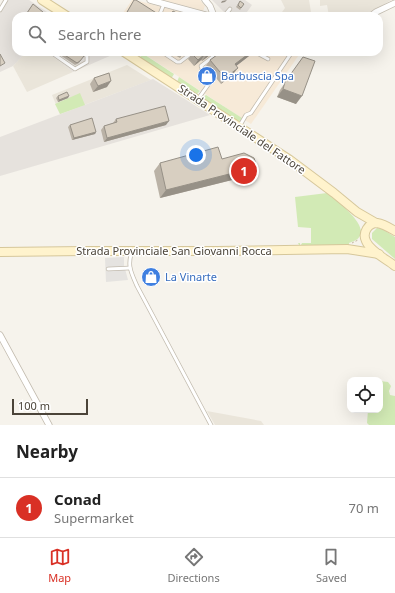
<!DOCTYPE html>
<style>
body{margin:0;font-family:"Noto Sans",sans-serif;background:#f6f6f6;color:#222}
.controls{position:absolute;right:12px;bottom:12px;display:grid;overflow:hidden;border-radius:8px;box-shadow:0 4px 16px #0002}
.controls button{width:36px;height:36px;display:grid;place-items:center;padding:0;border:0;border-bottom:1px solid #e0e0e0;background:#fff;color:#222;font:20px sans-serif}
.scale{position:absolute;left:12px;bottom:10px;width:76px;box-sizing:border-box;padding-left:4px;border:2px solid #4b4439;border-top:0;font-size:11px;line-height:14px;white-space:nowrap;color:#4b4439;-webkit-text-stroke:3px #fff;paint-order:stroke}
.you{position:absolute;left:196px;top:155px;width:14px;height:14px;margin:-10px;border:3px solid #fff;border-radius:50%;background:#1a73e8;box-shadow:0 0 0 6px #1a73e833}
.badge{display:grid;place-items:center;width:26px;height:26px;border-radius:50%;background:#d93025;color:#fff;font-size:13px;font-weight:700}
.pin{position:absolute;translate:-50% -50%;border:2px solid #fff;box-shadow:0 1px 4px #0006}
.list{margin:0;padding:0;list-style:none}
h2{display:flex;justify-content:space-between;align-items:center;height:52px;margin:0;padding:0 16px;font-size:17px}
h2 small{font-size:13px;font-weight:400;color:#767676}
.list li{display:grid;grid-template-columns:26px 1fr auto;gap:12px;align-items:center;box-sizing:border-box;height:60px;padding:0 16px;border-top:1px solid #e0e0e0}
.list b{display:block;font-size:15px;white-space:nowrap}
.list p{margin:0;font-size:13px;white-space:nowrap;color:#767676}
.list em{font-size:13px;font-style:normal;color:#767676}
.icon{flex:none;width:22px;height:22px;fill:none;stroke:currentColor;stroke-width:2;stroke-linecap:round;stroke-linejoin:round}
.map{position:relative;flex:none;width:395px;height:425px;overflow:hidden}
.search{position:absolute;background:#fff;box-shadow:0 4px 16px #0002;left:12px;right:12px;top:12px;height:44px;display:flex;align-items:center;gap:10px;box-sizing:border-box;padding:0 14px;border-radius:12px;color:#767676;font-size:15px}
.sheet{height:112px;background:#fff}
nav{display:flex;justify-content:space-around;align-items:center;box-sizing:border-box;height:56px;border-top:1px solid #e0e0e0;background:#fff;font-size:11px;color:#767676}
nav a{display:grid;justify-items:center;gap:2px}
nav .on{color:#d93025}
.map>svg:first-child{display:block}
</style>
<div class="map">
<svg width="395" height="425" viewBox="0 0 395 425">
<rect width="100%" height="100%" fill="#f6f3ec"/>
<g fill="#eae5da">
<polygon points="281,0 309,0 311,12 302,16 279,16 285,8"/>
<polygon points="320,0 391,0 366,16 329,16 327,5 320,6"/>
<polygon points="18,52 47,52 73,72 27,92 13,66 23,55"/>
<polygon points="127,65 151,80 60,114 52,95"/>
<polygon points="207,411 261,421 264,425 215,425"/>
</g>
<g fill="#f7ead8">
<polygon points="132,0 135,0 196,16 121,16"/>
<polygon points="163,0 200,0 205,6 203,11"/>
<polygon points="141,52 301,52 251,124"/>
</g>
<g fill="#e6e2dd">
<polygon points="3,0 29,0 53,16 16,16 16,44 12,48 16,50 16,52 23,55 13,66 0,72 0,5"/>
<polygon points="212,0 245,0 252,5 244,16 228,16"/>
<polygon points="47,52 108,52 112,55 73,72"/>
<polygon points="153,79 210,115 0,176 0,137"/>
</g>
<g fill="#d2eab5">
<polygon points="142,53 174,74 171,79 140,58"/>
<polygon points="179,77 200,91 196,95 177,82"/>
<polygon points="80,93 85,105 60,114 55,104"/>
<polygon points="206,95 242,118 239,122 202,98"/>
<path d="M 327,193 C 338,202 382,234 349,243 L 349,245 L 333,247 L 300,247 L 298,243 L 300,243 L 300,245 L 301,245 L 302,243 L 311,243 L 311,228 L 298,227 L 295,197 Z"/>
<polygon points="377,228 382,229 395,237 395,259 372,239 372,233"/>
<polygon points="380,381 388,382 391,386 389,391 390,395 395,396 395,425 369,425 367,423 368,410 380,410"/>
</g>
<polygon fill="#e5e3e0" points="124,257 124,265 128,280 106,282 105,258"/>
<g fill="none" stroke-linecap="round" stroke-linejoin="round">
<g stroke="#c2bbae" stroke-width="4.5">
<g id="service">
<polyline points="0,10 6,0"/>
<polyline points="159,16 164,4"/>
<polyline points="224,16 230,9"/>
<polyline points="53,52 52,53 75,69 87,62 87,56 81,52"/>
<polyline points="162,52 177,62 180,62 193,52"/>
<polyline points="255,52 268,59"/>
<polyline points="198,99 208,85 201,66 219,52"/>
<polyline points="239,127 246,115 251,113 292,52"/>
<path d="M 132,251 C 127,266 131,272 137,286 L 211,425"/>
<polyline points="108,269 130,268"/>
</g>
</g>
<g stroke="#c2bbae" stroke-width="7">
<g id="minor">
<polyline points="150,0 209,16"/>
<polyline points="205,0 210,6 214,16"/>
<polyline points="371,16 376,12 395,3"/>
<polyline points="0,335 49,425"/>
</g>
</g>
<g stroke="#d6c79b" stroke-width="10">
<g id="secondary">
<polyline points="42,0 67,16"/>
<polyline points="124,52 290,160 334,193 357,212 376,223"/>
<path d="M 395,231 C 390,228 384,224 377,223 C 368,223 362,233 366,241 C 370,251 386,259 395,266"/>
<polyline points="0,252 85,251 217,251 347,249 379,254"/>
</g>
</g>
<g stroke="#c4b79f" stroke-width="1" stroke-dasharray="2 2" stroke-linecap="butt">
<polyline points="114,52 118,55"/>
<polyline points="352,243 358,240"/>
</g>
<use href="#service" stroke="#fff" stroke-width="3"/>
<use href="#minor" stroke="#fff" stroke-width="5.5"/>
<use href="#secondary" stroke="#fff3cd" stroke-width="8"/>
</g>
<g fill="#bab2a6">
<polygon points="134,0 156,16 124,16"/>
<polygon points="240,1 244,4 240,10 236,7"/>
<polygon points="33,4 40,16 27,16 25,15"/>
<polygon points="57,52 77,52 80,61 79,63 75,65 57,53"/>
<polygon points="170,52 184,52 180,58"/>
<polygon points="214,52 202,61 201,60 194,66 188,59 192,54"/>
<polygon points="221,52 251,52 249,56 236,66 234,73 221,84 206,66 210,60"/>
<polygon points="303,57 296,104 277,97 280,90"/>
<polygon points="94,78 107,87 93,92 90,84"/>
<polygon points="58,96 68,98 58,102 56,98"/>
<polygon points="116,119 166,125 104,142 101,130 104,126 113,123"/>
<polygon points="70,125 96,132 95,134 72,140 68,127"/>
<polygon points="222,159 257,167 252,175 160,198 154,171 160,163"/>
</g>
<g fill="#979187">
<polygon points="227,0 225,2 221,3 222,1"/>
<polygon points="211,52 214,52 202,61 206,56"/>
<polygon points="251,52 249,56 231,70 235,64"/>
<polygon points="205,54 201,60 194,66 198,60"/>
<polygon points="238,68 234,73 221,84 225,78"/>
<polygon points="111,81 107,87 93,92 98,86"/>
<polygon points="283,89 302,96 296,104 277,97"/>
<polygon points="69,96 68,98 58,102 59,100"/>
<polygon points="169,121 166,125 104,142 107,138"/>
<polygon points="96,132 95,134 72,140 74,138"/>
<polygon points="257,167 252,175 160,198 166,190"/>
</g>
<g fill="#d8cfc1" stroke="#979187">
<polygon points="134,0 136,0 158,14 156,16 130,16 126,14"/>
<polygon points="240,1 244,4 241,8 238,5"/>
<polygon points="33,4 43,12 40,16 31,16 27,13"/>
<polygon points="173,11 182,16 170,16"/>
<polygon points="60,52 77,52 84,56 80,61 77,63"/>
<polygon points="194,52 211,52 206,56 205,54 198,60 192,54"/>
<polygon points="221,52 251,52 235,64 238,68 225,78 210,60"/>
<polygon points="0,54 5,63 0,66"/>
<polygon points="303,57 315,61 302,96 283,89 285,82"/>
<polygon points="109,73 111,81 98,86 94,78"/>
<polygon points="67,92 69,96 59,100 58,96"/>
<polygon points="165,106 169,121 107,138 104,126 117,122 116,119"/>
<polygon points="92,118 96,132 74,138 70,125"/>
<polygon points="218,147 222,159 244,153 254,158 257,167 166,190 160,163"/>
</g>
<defs>
<g id="shop-disc" transform="scale(1)"><circle r="9.5" fill="#3f7fe0" stroke="#fff"/><path d="M-5-2.5h2.3a2.7 3.5 0 0 1 5.4 0H5L5.5 6h-11ZM-1.5-2.5h3a1.5 2.3 0 0 0-3 0Z" fill="#fff"/></g>
</defs>
<g fill-rule="evenodd">
<use href="#shop-disc" x="207" y="76"/>
<use href="#shop-disc" x="151" y="277"/>
</g>
<g text-anchor="middle" stroke-width="3" stroke-linejoin="round" paint-order="stroke">
<g font-size="11" fill="#366cbe" stroke="#fff" text-anchor="start">
<text x="221" y="80">Barbuscia Spa</text>
<text x="165" y="281">La Vinarte</text>
</g>
<g font-size="11" fill="#4b4439" stroke="#fff">
<text transform="translate(242 129) rotate(34)" y="4">Strada Provinciale del Fattore</text>
<text x="174" y="255">Strada Provinciale San Giovanni Rocca</text>
</g>
</g>
</svg>
<div class="controls">
<button><svg class="icon" aria-label="locate" viewBox="0 0 24 24"><circle cx="12" cy="12" r="6"/><path d="M12 2v4M12 18v4M2 12h4M18 12h4"/></svg></button>
</div>
<div class="scale">100 m</div>
<div class="you"></div>
<div class="pin badge" style="left:244px;top:171px">1</div>
<div class="search"><svg class="icon" aria-label="search" viewBox="0 0 24 24"><circle cx="10" cy="10" r="6"/><path d="M15 15l6 6"/></svg>Search here</div>
</div>
<section class="sheet">
<h2>Nearby<small></small></h2>
<ul class="list">
<li><span class="badge">1</span><div><b>Conad</b><p>Supermarket</p></div><em>70 m</em></li>
</ul>
</section>
<nav>
<a class="on"><svg class="icon" aria-label="map" viewBox="0 0 24 24"><path d="M3 6l6-2 6 2 6-2v14l-6 2-6-2-6 2zM9 4v14M15 6v14"/></svg>Map</a>
<a><svg class="icon" aria-label="directions" viewBox="0 0 24 24"><path d="M12 3l9 9-9 9-9-9zM9 14v-3h6M13 9l2 2-2 2"/></svg>Directions</a>
<a><svg class="icon" aria-label="saved" viewBox="0 0 24 24"><path d="M7 4h10v16l-5-4-5 4z"/></svg>Saved</a>
</nav>
